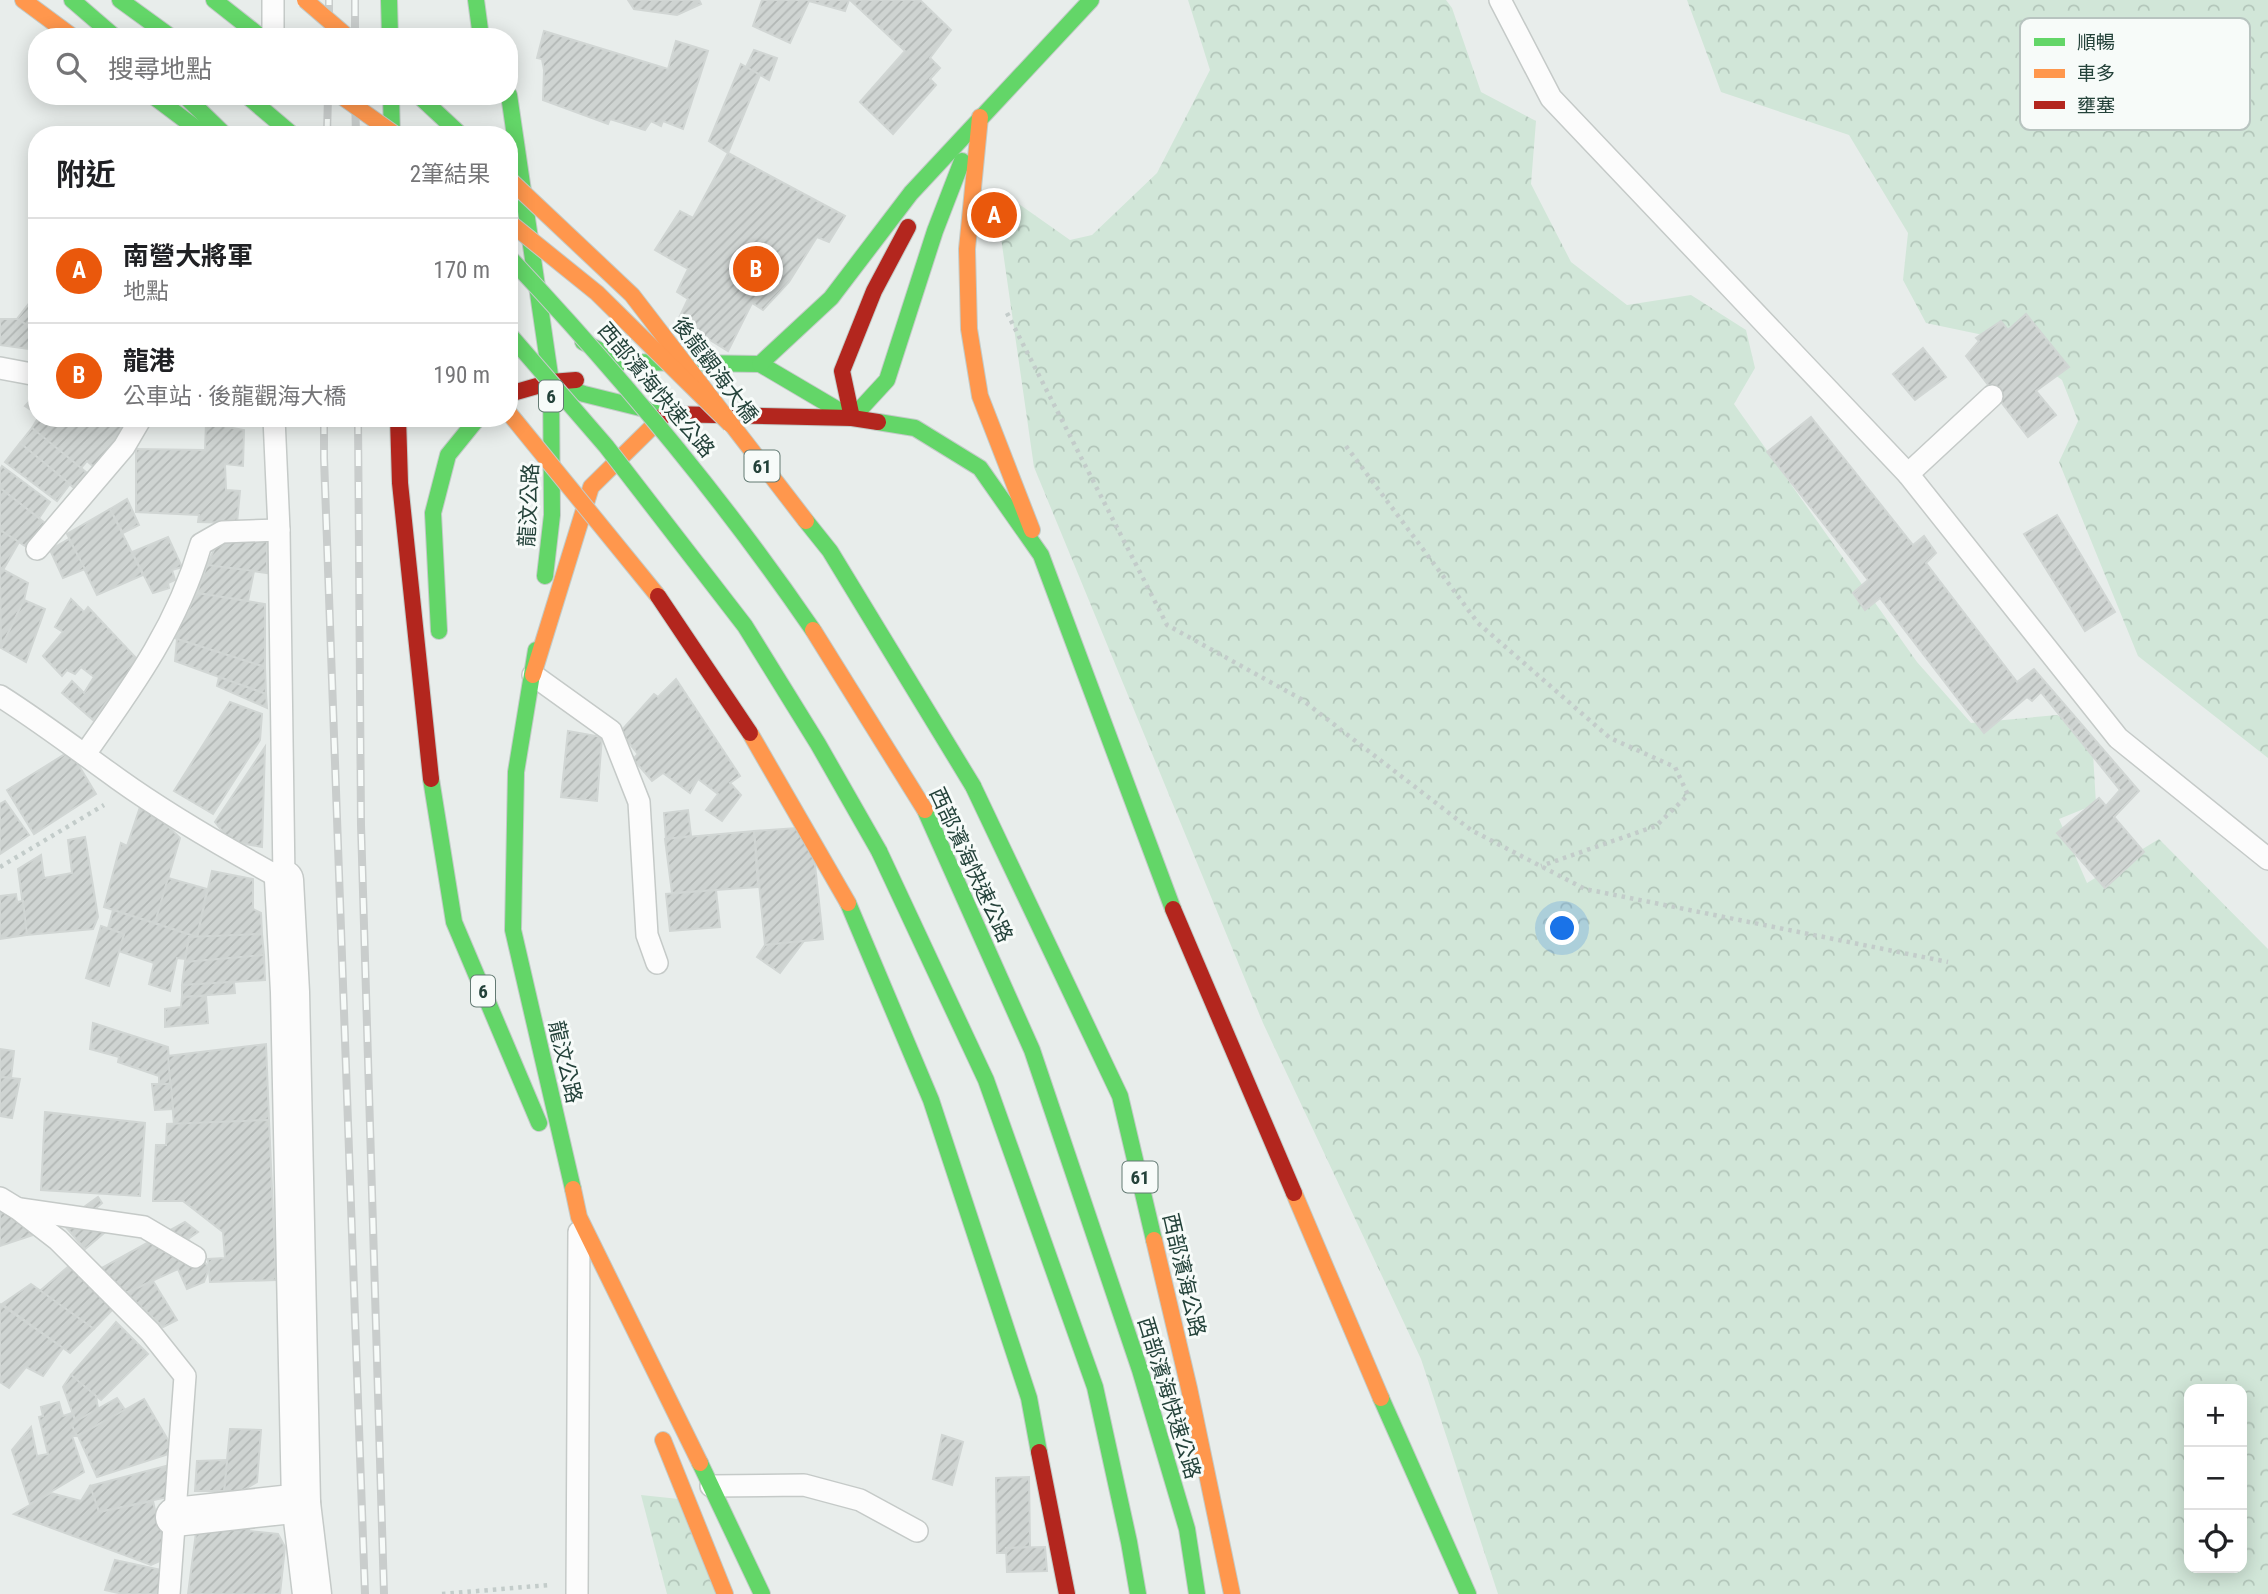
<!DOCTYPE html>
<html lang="zh-TW">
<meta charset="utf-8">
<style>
body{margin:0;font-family:"Roboto Condensed","Noto Sans TC",sans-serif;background:#f6f6f6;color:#202124}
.controls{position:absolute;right:21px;bottom:21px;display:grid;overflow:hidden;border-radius:14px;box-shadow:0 4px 18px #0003}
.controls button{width:63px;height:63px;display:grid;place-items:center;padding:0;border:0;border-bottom:2px solid #e0e0e0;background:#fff;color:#202124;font:35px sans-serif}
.you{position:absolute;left:1563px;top:929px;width:24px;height:24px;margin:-18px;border:5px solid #fff;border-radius:50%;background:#1a73e8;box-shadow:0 0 0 10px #1a73e833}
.badge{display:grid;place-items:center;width:46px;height:46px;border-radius:50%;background:#ea580c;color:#fff;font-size:23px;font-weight:700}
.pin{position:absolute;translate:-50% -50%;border:4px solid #fff;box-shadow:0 2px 7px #0006}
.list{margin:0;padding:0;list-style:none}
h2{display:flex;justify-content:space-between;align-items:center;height:91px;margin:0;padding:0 28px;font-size:30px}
h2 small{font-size:23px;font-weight:400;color:#757577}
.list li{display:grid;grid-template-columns:46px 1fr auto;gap:21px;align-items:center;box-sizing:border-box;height:105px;padding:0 28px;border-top:2px solid #e0e0e0}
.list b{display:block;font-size:26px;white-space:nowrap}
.list p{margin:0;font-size:23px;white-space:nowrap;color:#757577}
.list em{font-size:23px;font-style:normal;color:#757577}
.icon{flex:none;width:38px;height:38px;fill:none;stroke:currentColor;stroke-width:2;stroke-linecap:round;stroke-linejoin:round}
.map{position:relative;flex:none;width:2268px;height:1594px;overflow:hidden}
.search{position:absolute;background:#fff;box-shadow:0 4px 18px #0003;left:28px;top:28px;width:490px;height:77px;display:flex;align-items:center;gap:18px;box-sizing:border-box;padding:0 24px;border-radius:28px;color:#757577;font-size:26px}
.panel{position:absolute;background:#fff;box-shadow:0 4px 18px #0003;left:28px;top:126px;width:490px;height:301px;border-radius:28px}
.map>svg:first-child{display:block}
</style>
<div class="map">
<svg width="2268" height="1594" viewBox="0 0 2268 1594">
<defs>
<pattern id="forest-crowns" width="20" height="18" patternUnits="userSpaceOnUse" patternTransform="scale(1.75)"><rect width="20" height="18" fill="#d1e6d8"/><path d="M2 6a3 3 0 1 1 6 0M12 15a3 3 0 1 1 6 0" fill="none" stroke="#b3c6ba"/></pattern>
<pattern id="building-hatch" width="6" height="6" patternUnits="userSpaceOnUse" patternTransform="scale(1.75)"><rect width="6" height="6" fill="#cfd4d2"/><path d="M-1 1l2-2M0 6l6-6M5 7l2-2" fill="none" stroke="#b2b7b5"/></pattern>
</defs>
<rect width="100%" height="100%" fill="#e8edeb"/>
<g fill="url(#forest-crowns)" fill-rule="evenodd">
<path d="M 1188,0 L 1446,0 L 1452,8 L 1481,92 L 1536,121 L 1531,184 L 1571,262 L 1627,305 L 1691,295 L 1746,330 L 1755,368 L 1734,404 L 1917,662 L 1971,723 L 2057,715 L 2092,737 L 2096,804 L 2059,819 L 2087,883 L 2159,839 L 2268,949 L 2268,1594 L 1498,1594 L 1421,1359 L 1263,1023 L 1034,467 L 998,217 L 1013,200 L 1070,240 L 1092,235 L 1157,173 L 1210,70 ZM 2189,1389 L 2242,1389 L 2242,1568 L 2189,1568 Z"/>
<polygon points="1687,0 2268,0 2268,758 2138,656 2059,462 2078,421 2062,380 2007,340 1926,323 1903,280 1908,233 1849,135 1721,92"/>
<polygon points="641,1495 679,1499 719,1594 667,1594"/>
</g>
<g fill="url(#building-hatch)" stroke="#d1d6d4" stroke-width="2">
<polygon points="628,0 699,0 701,4 677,15 634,9"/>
<polygon points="762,0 849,0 845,11 809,1 790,43 753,26"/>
<polygon points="850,0 920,0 951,30 930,58 940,68 930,79 936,85 893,134 860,102 905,51"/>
<polygon points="544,31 668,69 676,41 708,51 683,129 663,121 661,126 651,121 645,130 610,119 608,124 543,100 544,70 542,59 537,58"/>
<polygon points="754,50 777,58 769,80 746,67"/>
<polygon points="741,64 760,75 728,153 709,141"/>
<polygon points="728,153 845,216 829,242 817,237 789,282 763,310 752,303 728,351 678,320 688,299 677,292 688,269 655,250 680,211 693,218"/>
<polygon points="37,293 37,331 17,319"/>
<polygon points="2026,314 2069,367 2036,391 2056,415 2028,437 1966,356 1979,341 1976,338 2001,321 2008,330"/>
<polygon points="0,319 17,319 37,331 37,350 0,345"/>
<polygon points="1923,348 1946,377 1915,400 1893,374"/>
<polygon points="37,393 37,414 25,406"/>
<polygon points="1811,417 1913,545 1924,536 1936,553 1926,563 2017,682 2034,669 2139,791 2114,817 2144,852 2105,888 2057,833 2099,798 2106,806 2120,790 2041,692 2032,701 2027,697 1984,733 1880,598 1865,610 1853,593 1868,580 1767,452"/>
<polygon points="38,418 122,418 132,426 95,468 87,461 81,468 32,428"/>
<polygon points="206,423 244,430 243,466 225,464 226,490 240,491 237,523 198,522 199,515 136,512 136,449 205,450"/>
<polygon points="32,428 86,472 73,487 20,443"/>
<polygon points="20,443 70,484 57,501 5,462"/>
<polygon points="2,466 50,502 39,518 0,488 0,470"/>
<polygon points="0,488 45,523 28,548 0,530"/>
<polygon points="127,499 139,525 123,533 110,509"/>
<polygon points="110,509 143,575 97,595 67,534"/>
<polygon points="2057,515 2115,612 2085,631 2024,534"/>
<polygon points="0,530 19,542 3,570 0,568"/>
<polygon points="168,537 182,567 172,570 175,580 168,583 169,588 153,593 132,552"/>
<polygon points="267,537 267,573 207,565 219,539"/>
<polygon points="69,539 85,569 63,578 50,550"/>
<polygon points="207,565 254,571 248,601 197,593"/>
<polygon points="0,568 28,583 24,600 1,648"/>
<polygon points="197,593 265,604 265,667 174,638"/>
<polygon points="71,599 84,612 88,607 138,660 93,720 62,693 72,681 84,693 94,677 81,667 75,674 67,670 62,676 43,656 63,632 55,627"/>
<polygon points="24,600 45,609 26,662 1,648"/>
<polygon points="177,639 265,667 266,694 175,661"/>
<polygon points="219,677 266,694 267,708 217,686"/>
<polygon points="676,679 740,776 730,783 741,795 722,821 706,810 718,794 698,779 690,793 663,773 652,781 633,759 638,754 620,732 654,694 658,697"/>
<polygon points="230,702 262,714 260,740 213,814 174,791"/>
<polygon points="568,731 602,737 597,801 561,797"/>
<polygon points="265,747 262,847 230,841 215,822"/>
<polygon points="70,751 96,794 34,834 7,790"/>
<polygon points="5,801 29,835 0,854 0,804"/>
<polygon points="142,801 180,838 155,923 104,907 121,843 127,846"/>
<polygon points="688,810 691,836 666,839 664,813"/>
<polygon points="811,827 823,939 765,945 754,831"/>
<polygon points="754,831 758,887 672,893 665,839"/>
<polygon points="85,837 98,917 93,929 27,935 18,869 41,855 44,878 72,873 68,840"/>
<polygon points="212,871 253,879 253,909 261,913 262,934 197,937"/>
<polygon points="168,878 207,889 197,937 155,923"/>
<polygon points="716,890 720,927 670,931 666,894"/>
<polygon points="16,894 17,902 23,901 27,935 0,939 0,896"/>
<polygon points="113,910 197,937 189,937 185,959 177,958 170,991 149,984 154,963 119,951 124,934 108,928"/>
<polygon points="101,926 124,934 109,986 86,978"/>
<polygon points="262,934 264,955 185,962 189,937"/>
<polygon points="804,941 780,973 757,957 765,945"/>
<polygon points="264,955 265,980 182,985 185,962"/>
<polygon points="234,982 235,993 182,997 182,985"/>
<polygon points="206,996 208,1023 165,1027 165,1009 181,1007 182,997"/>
<polygon points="93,1023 168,1047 171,1084 159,1084 159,1076 118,1062 119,1057 90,1049"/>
<polygon points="266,1044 269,1120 174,1124 168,1056"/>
<polygon points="0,1049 14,1051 11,1078 0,1077"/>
<polygon points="0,1077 20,1079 12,1118 0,1116"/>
<polygon points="152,1084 171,1084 173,1109 155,1110"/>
<polygon points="45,1112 145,1123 140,1196 41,1190"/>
<polygon points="269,1120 276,1280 210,1282 208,1259 225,1258 223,1232 183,1201 153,1201 156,1145 166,1145 167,1124"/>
<polygon points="98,1197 102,1203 89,1214 104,1233 85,1249 50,1209 57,1204 70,1217"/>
<polygon points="4,1209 8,1216 13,1214 33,1235 0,1246 0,1210"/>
<polygon points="185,1222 198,1232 188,1239 209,1268 204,1282 187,1289 178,1269 126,1293 100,1269"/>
<polygon points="70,1265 114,1308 94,1329 40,1291"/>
<polygon points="153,1281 177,1320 163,1327 126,1293"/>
<polygon points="31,1284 94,1329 70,1353 2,1304"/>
<polygon points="0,1304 63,1348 43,1376 26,1367 9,1388 0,1382"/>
<polygon points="116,1322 148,1354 101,1400 71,1375"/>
<polygon points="71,1375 96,1396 98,1409 76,1422 63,1387"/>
<polygon points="117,1398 125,1410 77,1436 71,1424"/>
<polygon points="144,1399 175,1452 97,1477 78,1436"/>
<polygon points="59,1402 63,1416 72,1413 76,1422 71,1424 77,1436 72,1436 84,1472 30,1504 12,1450 31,1427 37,1456 48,1454 39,1417 43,1416 41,1407"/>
<polygon points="230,1429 261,1430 257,1482 240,1492 224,1491"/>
<polygon points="942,1435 963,1442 952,1485 933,1479"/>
<polygon points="227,1460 224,1491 195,1491 197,1461"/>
<polygon points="177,1463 177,1495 99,1512 90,1486"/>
<polygon points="1029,1477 1030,1547 1006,1548 1006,1553 997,1553 996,1478"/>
<polygon points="90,1486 99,1512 153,1501 158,1524 175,1527 173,1555 151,1565 14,1514 51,1493 81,1501"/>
<polygon points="250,1519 249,1531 278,1534 285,1547 280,1594 188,1594 197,1525"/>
<polygon points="1045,1547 1047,1571 1007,1572 1006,1548"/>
<polygon points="115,1560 166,1571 162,1594 123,1594 105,1590"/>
</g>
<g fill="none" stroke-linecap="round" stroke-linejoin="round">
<g stroke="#c5cac8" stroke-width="24">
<g id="lane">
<polyline points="1500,0 1551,98 1908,474 2118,738 2268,859"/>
<polyline points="273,37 273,0"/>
<polyline points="0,368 37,375"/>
<polyline points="1908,474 1992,396"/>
<polyline points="37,549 124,447 141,418"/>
<polyline points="533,675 611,731 639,802 647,935 657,963"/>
<path d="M 0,696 C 41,722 79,751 118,779 C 171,817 227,849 284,880 L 279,530 L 274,418"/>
<path d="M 85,754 C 134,685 177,626 201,544 L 222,532 L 279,530"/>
<polyline points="0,1198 18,1209 58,1240 150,1332 185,1376 169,1594"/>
<polyline points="20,1209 144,1227 195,1257"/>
<polyline points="711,1486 804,1485 860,1500 917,1531"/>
<polyline points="577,1594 579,1232"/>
</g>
</g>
<g stroke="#c5cac8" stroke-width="41">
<g id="street">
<polyline points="301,1503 312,1594"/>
<polyline points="175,1517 301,1503 290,992 284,880"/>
</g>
</g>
<g stroke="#c3cbc8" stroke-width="18">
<g id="fast">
<polyline points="72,0 115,37"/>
<polyline points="120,0 171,37"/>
<polyline points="214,0 261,37"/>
<polyline points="389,0 390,37"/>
<polyline points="476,0 481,37"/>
<polyline points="509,95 551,382 552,515 545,576"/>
<polyline points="153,96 205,135"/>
<polyline points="185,96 225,135"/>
<polyline points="391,96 392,135"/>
<polyline points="419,96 461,135"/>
<polyline points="583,342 623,362 760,364 850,417"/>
<polyline points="760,364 831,298 911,193 1091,0"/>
<polyline points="547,369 551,382 584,394 665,414"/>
<polyline points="852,418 887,380 935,231 962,161"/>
<polyline points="878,422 915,428 980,468 1041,555 1173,909"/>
<polyline points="439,631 433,513 448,455 478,418"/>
<polyline points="536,650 516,772 513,930 573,1189"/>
<polyline points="431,779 454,922 539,1123"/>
<polyline points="973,786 1120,1096 1154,1240"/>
<polyline points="925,810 1032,1050 1140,1370 1187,1529 1197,1594"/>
<polyline points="879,851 986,1080 1095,1387 1129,1542 1138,1594"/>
<polyline points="848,903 931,1100 1029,1398 1039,1452"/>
<polyline points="1381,1398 1468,1594"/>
<polyline points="700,1463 762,1594"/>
</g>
</g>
<g stroke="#c3cbc8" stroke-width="18">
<g id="slow">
<polyline points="23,0 73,37"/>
<polyline points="980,117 967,249 969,329 980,396 1032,530"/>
<polyline points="533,675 591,487 656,423"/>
<polyline points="573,1189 579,1217 700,1463"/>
<polyline points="1294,1193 1381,1398"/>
<polyline points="1154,1240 1189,1388 1232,1594"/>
<polyline points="663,1440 725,1594"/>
</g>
</g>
<g stroke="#c3cbc8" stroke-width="18">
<g id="jam">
<polyline points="509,394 551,382 576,380"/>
<polyline points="398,418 400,483 431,779"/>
<polyline points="852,418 842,371 874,291 908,227"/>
<polyline points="656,423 665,414 852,418 878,422"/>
<polyline points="1173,909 1294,1193"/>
<polyline points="1039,1452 1067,1594"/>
</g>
</g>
<g stroke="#c3ccca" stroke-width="4.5" stroke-dasharray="3.5 5" stroke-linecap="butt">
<polyline points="1007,313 1167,625 1301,699 1471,830 1585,889 1948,962"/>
<polyline points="1346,446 1478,623 1610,738 1675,767 1688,795 1656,826 1541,866"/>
<polyline points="0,867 104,805"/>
<polyline points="442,1594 549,1585"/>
</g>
<use href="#lane" stroke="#fcfcfc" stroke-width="21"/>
<use href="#street" stroke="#fcfcfc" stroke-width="38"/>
<use href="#fast" stroke="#63d668" stroke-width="16"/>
<use href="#slow" stroke="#ff974d" stroke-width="16"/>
<use href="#jam" stroke="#b3261e" stroke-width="16"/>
<g stroke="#c9cdcc" stroke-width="8">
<g id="rail">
<polyline points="355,0 355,37"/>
<polyline points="329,37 329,0"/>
<polyline points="355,96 356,135"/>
<polyline points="327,135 328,96"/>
<polyline points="324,418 324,458 365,1594"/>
<polyline points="358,418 361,825 384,1594"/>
</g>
</g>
<use href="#rail" stroke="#f7fbf9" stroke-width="5" stroke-dasharray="16" stroke-linecap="butt"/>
<g stroke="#c3ccc9" stroke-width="18" stroke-linecap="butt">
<g id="fast-bridge">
<polyline points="247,96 293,135"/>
<path d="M 509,257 C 620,375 722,497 813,630"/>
<polyline points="509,334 606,446 745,626 818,744 879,851"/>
<polyline points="806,521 830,551 973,786"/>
</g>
</g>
<g stroke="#c3ccc9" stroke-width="18" stroke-linecap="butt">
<g id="slow-bridge">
<polyline points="305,0 348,37"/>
<polyline points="341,96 396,135"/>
<polyline points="509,179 632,295 806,521"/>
<polyline points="509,222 597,293 730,424"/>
<polyline points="509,413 658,596"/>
<polyline points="813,630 925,810"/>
<polyline points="750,733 848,903"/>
</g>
</g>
<g stroke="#c3ccc9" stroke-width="18" stroke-linecap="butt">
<polyline id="jam-bridge" points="658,596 750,733"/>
</g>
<use href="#fast-bridge" stroke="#63d668" stroke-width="16"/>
<use href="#slow-bridge" stroke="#ff974d" stroke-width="16"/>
<use href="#jam-bridge" stroke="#b3261e" stroke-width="16"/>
</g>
<g text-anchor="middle" stroke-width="6" stroke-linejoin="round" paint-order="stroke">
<g fill="#f7fbf9" stroke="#637a73" stroke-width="2">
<rect x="539" y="380.5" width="24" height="31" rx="5"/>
<rect x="744.5" y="450.5" width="35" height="31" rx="5"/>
<rect x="471" y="975.5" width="24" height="31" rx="5"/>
<rect x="1122.5" y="1161.5" width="35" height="31" rx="5"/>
</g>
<g font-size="19" font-weight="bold" fill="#24423a">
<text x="551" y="403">6</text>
<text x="762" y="473">61</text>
<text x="483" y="998">6</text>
<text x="1140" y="1184">61</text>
</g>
<g font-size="21" fill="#24423a" stroke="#f7fbf9">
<text transform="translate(715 370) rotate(53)" y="7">後龍觀海大橋</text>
<text transform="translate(656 390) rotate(50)" y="7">西部濱海快速公路</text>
<text transform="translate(529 505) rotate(-87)" y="7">龍汶公路</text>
<text transform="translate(971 865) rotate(65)" y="7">西部濱海快速公路</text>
<text transform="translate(565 1062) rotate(77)" y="7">龍汶公路</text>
<text transform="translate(1184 1275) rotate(77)" y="7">西部濱海公路</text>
<text transform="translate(1169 1398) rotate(73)" y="7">西部濱海快速公路</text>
</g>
</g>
<rect x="2020" y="18" width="230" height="112" rx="10" fill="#f7fbf9" stroke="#b8c4c0" stroke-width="2"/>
<rect x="2034" y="38" width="31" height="8" fill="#63d668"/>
<rect x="2034" y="69" width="31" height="9" fill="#ff974d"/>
<rect x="2034" y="101" width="31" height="8" fill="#b3261e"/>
<g font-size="19" fill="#24423a">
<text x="2077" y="49">順暢</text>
<text x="2077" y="80">車多</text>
<text x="2077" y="112">壅塞</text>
</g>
</svg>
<div class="controls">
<button>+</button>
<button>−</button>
<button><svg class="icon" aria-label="locate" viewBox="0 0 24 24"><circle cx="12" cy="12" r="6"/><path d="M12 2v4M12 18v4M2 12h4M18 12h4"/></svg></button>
</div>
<div class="you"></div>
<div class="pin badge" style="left:994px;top:215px">A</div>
<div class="pin badge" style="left:756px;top:269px">B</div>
<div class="search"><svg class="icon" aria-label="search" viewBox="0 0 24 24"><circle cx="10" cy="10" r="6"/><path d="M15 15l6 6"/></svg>搜尋地點</div>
<section class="panel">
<h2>附近<small>2筆結果</small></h2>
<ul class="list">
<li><span class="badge">A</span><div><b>南營大將軍</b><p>地點</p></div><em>170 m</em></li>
<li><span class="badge">B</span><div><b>龍港</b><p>公車站 · 後龍觀海大橋</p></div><em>190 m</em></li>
</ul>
</section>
</div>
